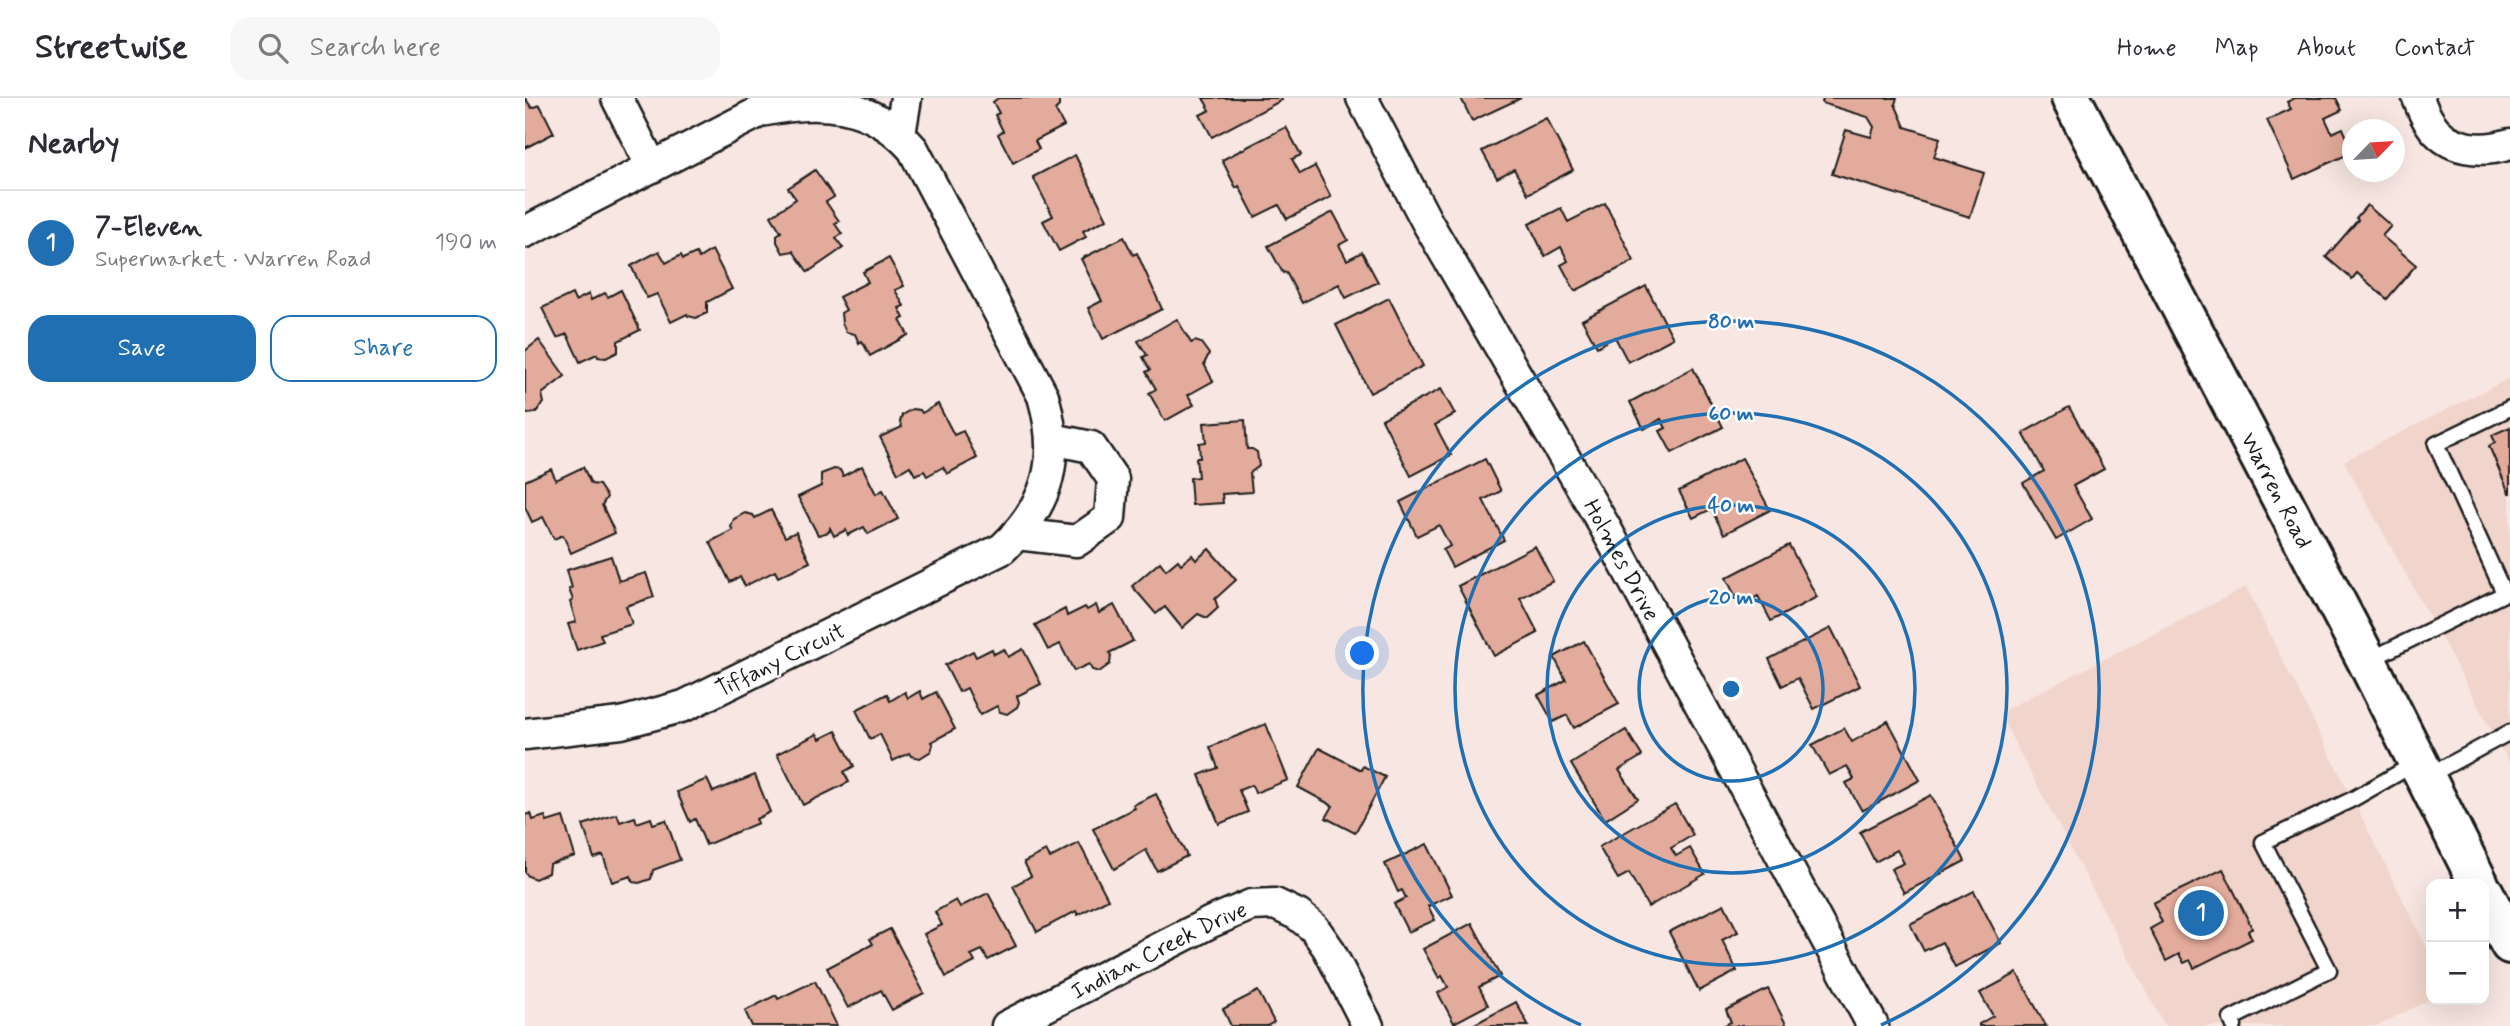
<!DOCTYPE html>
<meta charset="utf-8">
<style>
body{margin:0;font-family:Mynerve,sans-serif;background:#f7f7f7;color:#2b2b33}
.controls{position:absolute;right:21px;bottom:21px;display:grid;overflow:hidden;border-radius:14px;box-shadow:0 7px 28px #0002}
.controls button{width:63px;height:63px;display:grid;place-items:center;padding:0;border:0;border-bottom:2px solid #e1e1e2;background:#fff;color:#2b2b33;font:35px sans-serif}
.compass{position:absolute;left:1817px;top:21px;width:63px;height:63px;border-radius:50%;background:#fff;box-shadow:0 7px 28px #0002;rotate:65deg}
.you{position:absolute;left:838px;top:556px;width:24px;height:24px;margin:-18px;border:5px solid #fff;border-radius:50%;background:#1a73e8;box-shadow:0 0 0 10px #1a73e833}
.badge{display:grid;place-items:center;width:46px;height:46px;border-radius:50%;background:#1f6fb2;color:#fff;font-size:23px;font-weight:700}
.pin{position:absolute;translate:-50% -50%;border:4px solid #fff;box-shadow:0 2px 7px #0006}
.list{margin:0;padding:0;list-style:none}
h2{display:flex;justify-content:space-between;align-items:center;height:91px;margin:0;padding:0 28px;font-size:30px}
h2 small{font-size:23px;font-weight:400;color:#7c7c81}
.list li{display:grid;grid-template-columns:46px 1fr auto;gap:21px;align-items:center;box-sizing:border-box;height:105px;padding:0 28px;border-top:2px solid #e1e1e2}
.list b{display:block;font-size:26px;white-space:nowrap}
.list p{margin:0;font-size:23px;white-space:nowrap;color:#7c7c81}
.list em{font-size:23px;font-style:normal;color:#7c7c81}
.actions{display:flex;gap:14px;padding:21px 28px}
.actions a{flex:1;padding:16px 0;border:2px solid #1f6fb2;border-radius:21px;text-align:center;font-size:24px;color:#1f6fb2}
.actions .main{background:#1f6fb2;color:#fff}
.icon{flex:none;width:38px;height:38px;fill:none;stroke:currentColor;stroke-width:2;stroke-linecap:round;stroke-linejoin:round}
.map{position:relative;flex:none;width:1985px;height:928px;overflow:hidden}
header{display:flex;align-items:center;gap:42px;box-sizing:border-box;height:98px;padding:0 35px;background:#fff;border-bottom:2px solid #e1e1e2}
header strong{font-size:33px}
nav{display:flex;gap:38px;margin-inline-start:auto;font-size:24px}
.search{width:490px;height:63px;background:#f7f7f7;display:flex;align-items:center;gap:18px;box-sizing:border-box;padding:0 24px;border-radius:21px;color:#7c7c81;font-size:26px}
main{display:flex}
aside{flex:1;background:#fff}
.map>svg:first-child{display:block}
</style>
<header>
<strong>Streetwise</strong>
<div class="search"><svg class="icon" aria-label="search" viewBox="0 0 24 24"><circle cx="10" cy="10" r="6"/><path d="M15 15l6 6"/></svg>Search here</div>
<nav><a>Home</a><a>Map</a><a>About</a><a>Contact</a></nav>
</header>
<main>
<aside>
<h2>Nearby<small></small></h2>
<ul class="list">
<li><span class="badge">1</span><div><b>7-Eleven</b><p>Supermarket · Warren Road</p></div><em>190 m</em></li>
</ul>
<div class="actions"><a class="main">Save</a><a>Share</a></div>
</aside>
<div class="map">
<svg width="1985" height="928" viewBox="0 0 1985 928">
<rect width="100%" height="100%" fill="#f7e6e1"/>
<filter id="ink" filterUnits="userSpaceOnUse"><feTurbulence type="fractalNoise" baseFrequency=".0143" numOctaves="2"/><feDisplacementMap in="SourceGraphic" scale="14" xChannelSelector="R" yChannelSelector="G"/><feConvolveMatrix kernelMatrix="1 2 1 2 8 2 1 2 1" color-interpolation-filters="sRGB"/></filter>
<g filter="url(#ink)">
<g fill="#f1d4cc">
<polygon points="1985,280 1985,666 1819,363"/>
<polygon points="1721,489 1906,858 1906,901 1852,928 1640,928 1474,615"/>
</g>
<g fill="#e3ab9b" stroke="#1c1c1c" stroke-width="2">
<polygon points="0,0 7,10 15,7 29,35 0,50"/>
<polygon points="473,0 534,0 534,8 530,12 539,28 510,43 514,51 488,65 473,36 478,33 470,17 474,15 468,4"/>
<polygon points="678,0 756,0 757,2 687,39 675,17 685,12"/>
<polygon points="936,0 996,0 947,23"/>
<polygon points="1298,0 1372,0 1370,6 1380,29 1415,40 1409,59 1459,75 1445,119 1307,76 1321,32 1346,39 1349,29 1343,19 1297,5"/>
<polygon points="1770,0 1811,0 1817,12 1800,20 1807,35 1818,30 1828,54 1769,81 1742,22 1766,11 1762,4"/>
<polygon points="1021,20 1048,72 1003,96 989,71 972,80 957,53"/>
<polygon points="761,29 776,57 767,61 775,76 790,68 806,99 762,121 754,107 730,119 714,88 711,90 697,62"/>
<polygon points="550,57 582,121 558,133 561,139 534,153 518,123 528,118 508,79"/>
<polygon points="290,72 309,99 301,104 314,123 310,126 317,136 311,140 318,150 283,174 268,153 258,155 252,144 252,137 256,134 246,118 271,101 263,90"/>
<polygon points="1080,105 1109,163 1050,193 1036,167 1043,163 1036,149 1020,158 1004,126 1036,110 1043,124"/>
<polygon points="1842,107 1866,128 1857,138 1891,167 1862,201 1832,175 1827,181 1801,159 1833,122 1831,120"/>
<polygon points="808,114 823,142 814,147 822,162 837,154 853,184 821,200 814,186 777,205 761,174 758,175 743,148"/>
<polygon points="599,139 608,157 612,155 637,211 578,241 563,210 577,203 556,161"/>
<polygon points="187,152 207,191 182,204 182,215 171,220 163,218 162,216 146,224 132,196 122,200 106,168 134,153 141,165 156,157 158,161 171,155 174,160"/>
<polygon points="364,160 379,188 370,192 379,208 374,210 379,220 375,222 383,237 345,258 337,243 334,245 330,236 321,234 317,225 316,215 321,212 314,199 343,184 338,174"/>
<polygon points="1121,188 1148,240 1103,264 1090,239 1072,249 1057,222"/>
<polygon points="96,192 115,232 93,243 93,254 81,260 73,259 72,256 55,264 42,236 32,240 17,210 47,196 50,203 64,196 66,202 80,195 83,199"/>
<polygon points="864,200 898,268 845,295 811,227"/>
<polygon points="652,221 666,245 670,243 676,245 684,256 679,266 688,283 663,297 669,307 640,323 624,295 631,291 621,274 625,272 618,259 622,257 613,243"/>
<polygon points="14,242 40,278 17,296 19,305 10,315 2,316 0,313 0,253"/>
<polygon points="1168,270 1198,329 1147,355 1135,333 1141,330 1136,321 1119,331 1105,304"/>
<polygon points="916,291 930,316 910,327 926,357 886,378 857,321"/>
<polygon points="413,306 429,337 438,333 452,360 422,376 418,369 402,378 399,373 390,377 385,368 373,375 355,339 377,329 375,324 377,317 387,311 395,312 397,315"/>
<polygon points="1544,309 1579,371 1548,388 1567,421 1531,442 1498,385 1519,373 1498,335"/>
<polygon points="720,322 722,351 727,351 732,354 734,368 725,375 727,394 697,396 698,405 667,407 665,380 673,379 671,360 675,360 674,345 681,344 679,325"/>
<polygon points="1985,329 1985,395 1984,395 1964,348 1970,344 1967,337"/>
<polygon points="1217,360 1245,412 1199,436 1186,411 1168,420 1154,393"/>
<polygon points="960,361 976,393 958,402 979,442 927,469 918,452 925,448 914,427 892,438 875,404"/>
<polygon points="337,368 351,396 358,392 373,421 343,436 339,429 323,437 321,432 309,438 305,430 304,434 293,437 273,399 296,388 296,376 309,371 315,372 318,378"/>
<polygon points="58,369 66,386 74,387 82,399 77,407 90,435 46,455 38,437 29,441 18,419 7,424 0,409 0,383 26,371 31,382"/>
<polygon points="246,412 260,439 271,434 285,464 253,479 250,473 220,488 215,479 205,484 185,444 208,432 206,429 209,421 220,415 228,417 230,420"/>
<polygon points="1264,447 1292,499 1246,523 1233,498 1215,507 1201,480"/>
<polygon points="1010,448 1028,483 995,500 1013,535 969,558 933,488"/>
<polygon points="684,451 711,482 690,501 693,510 682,520 673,516 657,530 640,509 631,516 607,488 635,464 641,472 653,462 656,466 667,457 671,462"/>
<polygon points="86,458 94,483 121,475 129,499 101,508 107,526 75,536 78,543 52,552 43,526 51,524 45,504 48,502 44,491 47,490 42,472"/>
<polygon points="571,507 574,515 589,507 608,543 584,555 586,558 585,566 574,574 567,572 564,566 549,573 535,546 523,552 510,527 540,511 542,518 560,509 562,512"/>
<polygon points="1306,530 1335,588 1289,611 1273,580 1257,588 1244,561"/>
<polygon points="1059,543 1094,606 1049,630 1042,617 1028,624 1013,597 1041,582 1029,559"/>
<polygon points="467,551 469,556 479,551 483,559 498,551 516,586 492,598 494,604 492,609 482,616 475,614 472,608 455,617 442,590 434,594 420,567 448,553 451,559"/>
<polygon points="395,593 398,601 411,594 430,631 406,644 408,646 406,653 395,660 386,658 384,655 368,663 355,636 345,641 331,612 362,596 365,603 380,594 383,600"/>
<polygon points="1363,623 1395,682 1337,713 1321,685 1329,681 1322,668 1304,677 1287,647 1319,630 1327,644"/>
<polygon points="741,626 763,682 730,695 727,687 714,692 723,714 694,726 674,677 693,670 685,649"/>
<polygon points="1101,632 1117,658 1094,672 1113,701 1080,722 1046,666"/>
<polygon points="311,633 329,668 319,674 324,684 278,707 252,656 292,636 295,641"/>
<polygon points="794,650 836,672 838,668 860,679 830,735 801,720 808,708 773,689"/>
<polygon points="230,677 245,714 231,721 233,725 181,747 170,721 165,724 152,694 182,681 188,694"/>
<polygon points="631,696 662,758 632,773 621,752 589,771 568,731 610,710 608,707"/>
<polygon points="1406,697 1440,763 1379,795 1366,771 1379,765 1372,752 1350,764 1335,734"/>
<polygon points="1150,706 1168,737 1146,750 1151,758 1165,750 1180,776 1123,809 1104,775 1093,781 1074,749"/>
<polygon points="6,715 8,722 20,718 22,724 38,719 50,758 24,766 23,775 10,781 3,778 0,774 0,717"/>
<polygon points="92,716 95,724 110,719 112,725 126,720 128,726 141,722 155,762 128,772 126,781 114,785 108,784 106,778 87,784 78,757 69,760 58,727"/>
<polygon points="554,745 583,801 553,817 551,813 512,834 488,788 506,778 499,764 521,753 525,760"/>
<polygon points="902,746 927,797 903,808 910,822 883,834 869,806 881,800 877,792 873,794 860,766"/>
<polygon points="1698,771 1727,830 1723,833 1727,841 1669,870 1665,862 1659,865 1654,856 1641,863 1625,831 1637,824 1628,805"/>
<polygon points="1449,793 1476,845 1430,869 1417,844 1399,853 1385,826"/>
<polygon points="463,795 491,848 463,862 457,852 446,857 450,864 421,879 399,836 417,827 410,814 431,802 435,809"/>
<polygon points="1199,806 1213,834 1197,842 1212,873 1174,893 1144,834"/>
<polygon points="947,825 975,878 954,889 963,907 929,925 913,895 923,889 917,878 914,880 898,851"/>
<polygon points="365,831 399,895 367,912 356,892 323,910 302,870 348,846 345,841"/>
<polygon points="1492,875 1521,928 1454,928 1454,926 1468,918 1455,895"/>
<polygon points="290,883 312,928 227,928 220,913 251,897 253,901"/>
<polygon points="1243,891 1262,928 1198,928 1206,924 1201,912"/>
<polygon points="733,893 749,924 742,928 706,928 698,911"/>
<polygon points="991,904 1004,928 946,928"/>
</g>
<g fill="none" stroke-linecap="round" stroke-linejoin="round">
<g stroke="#1c1c1c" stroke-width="19">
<g id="service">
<polyline points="1979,495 1911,346 1985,310"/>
<polyline points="1842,563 1985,493"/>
<polyline points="1901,679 1985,634"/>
<polyline points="1709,928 1706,921 1804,872 1738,744 1828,701 1891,665"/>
</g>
</g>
<g stroke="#1c1c1c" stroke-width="35">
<g id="minor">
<polyline points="92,0 127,69"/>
<path id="s1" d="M 837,0 L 902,124 L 1080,429 L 1348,928"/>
<path d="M 1893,0 C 1896,8 1900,18 1905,25 C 1923,53 1957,55 1985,46"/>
<polyline points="375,36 381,0"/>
<path d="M 0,134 L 236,13 C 295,0 347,4 388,51 L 518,298 C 536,360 525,406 477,451 L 159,608 L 96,625 L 0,636"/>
<polyline points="492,436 552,443 585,420 588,381 566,349 527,341"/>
<path id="s2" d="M 482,928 L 686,824 L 726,807 L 750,806 L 773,817 L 789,830 L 803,850 L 843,928"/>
</g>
</g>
<g stroke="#1c1c1c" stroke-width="44">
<g id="secondary">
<path id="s3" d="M 1546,0 L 1842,563 L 1954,786"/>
<polyline points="1959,795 1985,846"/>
</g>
</g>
<use href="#service" stroke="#fff" stroke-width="14"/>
<use href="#minor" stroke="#fff" stroke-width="30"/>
<use href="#secondary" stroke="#fff" stroke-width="38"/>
</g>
</g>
<g fill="none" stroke="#1f6fb2" stroke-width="3.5">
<circle cx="1206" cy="591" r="92"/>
<circle cx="1206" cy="591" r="184"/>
<circle cx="1206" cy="591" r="276"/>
<path d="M1056 927A368 368 0 1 1 1356 927"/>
</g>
<g text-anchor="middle" stroke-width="5" stroke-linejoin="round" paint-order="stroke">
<g font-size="23" fill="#1c1c1c" stroke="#fff">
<text dy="8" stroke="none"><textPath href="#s3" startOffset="443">Warren Road</textPath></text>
<text dy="8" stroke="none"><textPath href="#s1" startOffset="530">Holmes Drive</textPath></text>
<text transform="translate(255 561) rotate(-26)" y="8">Tiffany Circuit</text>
<text dy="8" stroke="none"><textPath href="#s2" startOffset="170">Indian Creek Drive</textPath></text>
</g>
</g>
<circle cx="1206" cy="591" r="10" fill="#1f6fb2" stroke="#fff" stroke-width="3.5"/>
<g font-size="21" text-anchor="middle" font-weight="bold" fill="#1f6fb2" stroke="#fff" stroke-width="5" stroke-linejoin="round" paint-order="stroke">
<text x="1206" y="230">80 m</text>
<text x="1206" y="322">60 m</text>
<text x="1206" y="414">40 m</text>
<text x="1206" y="506">20 m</text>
</g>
</svg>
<div class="controls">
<button>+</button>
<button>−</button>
</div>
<svg class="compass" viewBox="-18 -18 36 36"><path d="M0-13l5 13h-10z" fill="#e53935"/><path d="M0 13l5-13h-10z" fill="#7c7c81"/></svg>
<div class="you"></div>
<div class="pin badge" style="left:1676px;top:815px">1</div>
</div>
</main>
